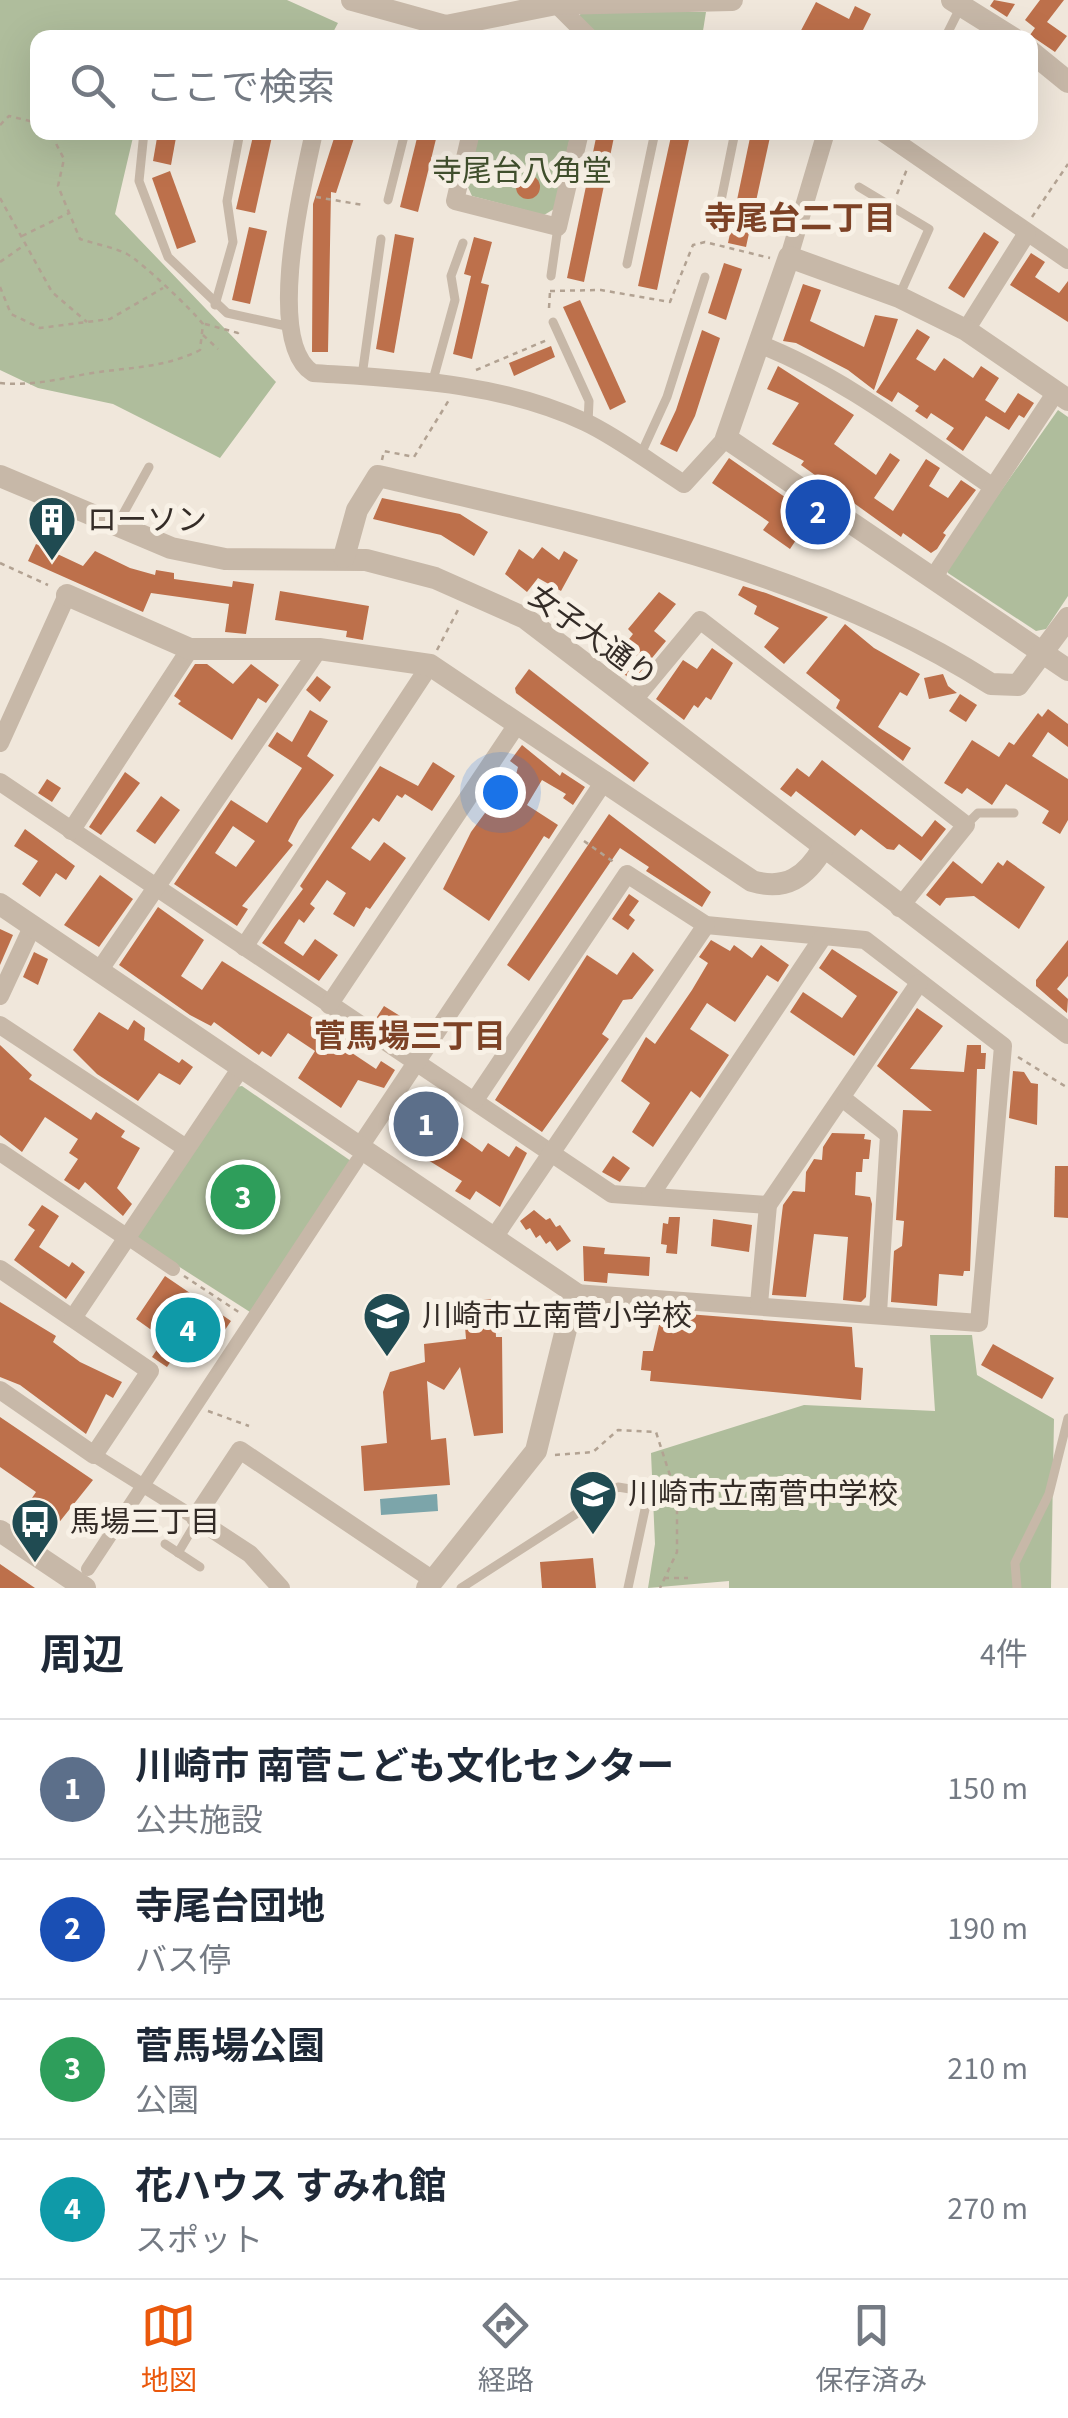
<!DOCTYPE html>
<html lang="ja">
<meta charset="utf-8">
<style>
body{margin:0;font-family:"Source Sans 3","Noto Sans JP",sans-serif;background:#f2f2f3;color:#1f2937}
.you{position:absolute;left:500px;top:792px;width:35px;height:35px;margin:-25px;border:8px solid #fff;border-radius:50%;background:#1a73e8;box-shadow:0 0 0 15px #1a73e833}
.badge{display:grid;place-items:center;width:65px;height:65px;border-radius:50%;background:#ea580c;color:#fff;font-size:32px;font-weight:700}
.pin{position:absolute;translate:-50% -50%;border:5px solid #fff;box-shadow:0 2px 10px #0006}
.list{margin:0;padding:0;list-style:none}
h2{display:flex;justify-content:space-between;align-items:center;height:130px;margin:0;padding:0 40px;font-size:42px}
h2 small{font-size:32px;font-weight:400;color:#747a83}
.list li{display:grid;grid-template-columns:65px 1fr auto;gap:30px;align-items:center;box-sizing:border-box;height:140px;padding:0 40px;border-top:2px solid #e0e1e3}
.list b{display:block;font-size:38px;white-space:nowrap}
.list p{margin:0;font-size:32px;white-space:nowrap;color:#747a83}
.list em{font-size:32px;font-style:normal;color:#747a83}
.icon{flex:none;width:55px;height:55px;fill:none;stroke:currentColor;stroke-width:2;stroke-linecap:round;stroke-linejoin:round}
.map{position:relative;flex:none;width:1068px;height:1588px;overflow:hidden}
.search{position:absolute;background:#fff;box-shadow:0 10px 40px #0002;left:30px;right:30px;top:30px;height:110px;display:flex;align-items:center;gap:25px;box-sizing:border-box;padding:0 35px;border-radius:20px;color:#747a83;font-size:38px}
.sheet{height:690px;background:#fff}
nav{display:flex;justify-content:space-around;align-items:center;box-sizing:border-box;height:140px;border-top:2px solid #e0e1e3;background:#fff;font-size:28px;color:#747a83}
nav a{display:grid;justify-items:center;gap:5px}
nav .on{color:#ea580c}
.map>svg:first-child{display:block}
</style>
<div class="map">
<svg width="1068" height="1588" viewBox="0 0 1068 1588">
<rect width="100%" height="100%" fill="#f0e7db"/>
<g fill="#afbd9c">
<polygon points="0,0 287,0 338,23 330,38 38,38 38,132 134,133 115,214 276,382 220,458 113,404 38,388 0,370"/>
<polygon points="581,12 706,12 702,37 622,37 600,34 578,21"/>
<polygon points="479,133 571,133 554,209 544,215 472,196 467,185"/>
<polygon points="1058,410 1068,417 1068,596 1046,629 1036,631 948,573 947,567"/>
<polygon points="242,1086 351,1161 250,1312 139,1241 136,1233 235,1087"/>
<polygon points="930,1335 972,1335 977,1375 1054,1419 1051,1588 729,1588 729,1581 648,1588 655,1544 651,1453 804,1405 935,1411"/>
</g>
<polygon fill="#7ca5aa" points="437,1494 438,1511 381,1515 380,1499"/>
<g fill="#bd704b" fill-rule="evenodd">
<polygon points="994,0 1015,4 1007,17 990,6"/>
<polygon points="1040,0 1064,0 1047,22 1067,36 1055,52 1030,35 1035,28 1025,20"/>
<polygon points="816,2 849,19 855,6 871,14 859,38 797,38"/>
<polygon points="158,132 177,132 171,165 153,161"/>
<polygon points="254,132 273,132 255,213 236,209"/>
<polygon points="336,132 356,132 336,193 331,192 328,352 312,352 313,204"/>
<polygon points="672,132 690,135 657,290 638,286"/>
<polygon points="597,133 614,137 584,282 567,278"/>
<polygon points="751,133 770,137 746,247 728,243"/>
<polygon points="418,134 436,139 418,212 400,207"/>
<polygon points="170,171 196,242 177,249 152,178"/>
<circle cx="528" cy="187" r="12"/>
<polygon points="249,227 267,231 250,304 232,300"/>
<polygon points="984,232 999,242 964,298 948,288"/>
<polygon points="395,234 414,238 394,353 376,349"/>
<polygon points="474,237 492,242 481,283 489,285 472,359 453,354 471,276 464,274"/>
<polygon points="1031,253 1045,262 1035,277 1059,293 1068,281 1068,322 1010,285"/>
<polygon points="724,263 742,269 726,320 708,313"/>
<polygon points="803,284 821,290 810,321 864,347 875,315 898,319 874,390 848,370 796,343 783,341"/>
<polygon points="580,300 626,402 610,410 563,307"/>
<polygon points="917,329 930,337 916,359 935,371 944,358 973,378 981,366 999,378 985,400 1005,413 1018,393 1034,403 1024,418 1019,415 1009,430 986,416 963,451 946,439 954,428 931,413 927,419 915,411 919,406 898,392 892,402 876,392"/>
<polygon points="702,330 720,338 695,416 677,452 660,444 676,410"/>
<polygon points="551,346 555,357 514,376 509,363"/>
<polygon points="778,366 854,415 834,444 876,475 890,453 900,460 874,498 893,511 926,459 940,468 929,486 948,498 961,480 976,490 943,533 946,535 937,549 931,553 903,533 901,537 801,465 804,461 772,444 799,403 767,389"/>
<polygon points="729,458 812,516 790,549 763,530 769,522 712,483"/>
<polygon points="382,498 460,514 488,532 474,556 441,535 373,519"/>
<polygon points="36,544 83,566 95,551 130,568 155,575 156,570 174,573 174,579 232,587 233,581 254,584 246,634 225,632 229,604 151,593 143,612 28,561"/>
<polygon points="542,547 559,560 564,551 578,560 561,591 538,578 527,592 505,574 519,549 533,559"/>
<polygon points="743,586 766,593 828,617 784,664 764,647 779,628 754,614 757,606 738,595"/>
<polygon points="280,591 369,606 363,640 346,637 347,631 275,620"/>
<polygon points="659,592 676,604 654,631 666,641 633,681 616,668 630,646 626,643 633,634 628,629"/>
<polygon points="845,624 874,648 920,674 907,696 900,692 878,727 911,748 903,761 836,708 840,700 806,673"/>
<polygon points="712,648 733,663 711,700 706,697 698,708 694,705 684,720 656,699 683,660 697,669"/>
<polygon points="195,664 207,664 233,684 251,664 279,685 266,703 258,698 232,740 178,704 181,701 174,696"/>
<polygon points="529,669 649,763 634,782 516,693 515,688"/>
<polygon points="943,674 948,686 957,693 929,699 924,678"/>
<polygon points="317,676 331,687 320,702 306,690"/>
<polygon points="960,694 977,705 966,722 949,711"/>
<polygon points="1048,709 1068,724 1068,747 1048,732 1032,756 1068,779 1068,820 1060,834 1042,823 1049,811 1006,784 992,805 967,788 962,794 944,783 972,740 999,757 1009,742 1014,745 1038,713 1042,717"/>
<path d="M 310,710 L 328,721 L 307,756 L 334,775 L 299,820 L 288,841 L 293,845 L 242,906 L 248,909 L 237,926 L 174,884 L 231,800 L 267,823 L 302,768 L 268,746 L 277,732 L 292,742 ZM 233,826 L 255,841 L 236,867 L 215,853 Z"/>
<polygon points="522,745 560,776 562,772 585,787 573,805 563,798 566,794 542,780 527,805 558,825 549,839 544,836 489,921 443,889 471,832 493,802 499,807 513,786 518,767 510,761"/>
<polygon points="822,760 922,837 935,820 946,829 921,861 899,844 894,850 887,849 861,829 855,836 796,791 791,797 780,789 797,768 809,777"/>
<polygon points="433,762 455,776 432,811 405,794 402,798 397,795 379,822 373,818 351,848 370,861 384,842 406,858 370,909 366,907 354,927 333,914 346,893 327,880 310,904 315,908 304,923 299,919 284,943 303,956 315,939 338,955 319,981 262,943 303,889 300,886 380,766 418,786"/>
<polygon points="125,772 140,783 101,835 89,827"/>
<polygon points="47,779 61,788 52,802 38,793"/>
<polygon points="161,796 180,810 155,844 136,831"/>
<polygon points="609,814 711,892 702,907 646,871 649,867 620,848 529,981 507,965"/>
<polygon points="25,829 75,866 66,880 56,873 40,897 22,884 38,861 14,846"/>
<polygon points="1007,860 1045,887 1019,929 974,896 946,898 940,906 926,895 953,861 982,884 998,862 1003,866"/>
<polygon points="100,875 133,899 99,947 64,925"/>
<polygon points="629,894 639,901 629,915 635,920 628,930 612,919"/>
<polygon points="158,907 204,940 181,976 202,990 222,961 350,1041 346,1049 376,1069 381,1061 395,1070 384,1088 358,1080 341,1108 298,1078 315,1051 288,1033 271,1057 262,1051 259,1055 214,1022 211,1026 190,1015 119,965"/>
<polygon points="0,929 13,935 0,965"/>
<polygon points="711,940 730,951 734,945 752,958 761,945 789,965 778,982 767,975 735,1022 707,1003 690,1029 729,1055 700,1098 691,1091 653,1147 632,1132 650,1103 621,1081 646,1037 655,1044 692,990 708,963 699,957"/>
<polygon points="1068,940 1068,976 1057,989 1068,999 1067,1013 1036,986 1036,980"/>
<polygon points="832,949 898,992 854,1056 790,1012 803,992 842,1018 857,996 819,968"/>
<polygon points="34,952 48,959 38,985 23,977"/>
<polygon points="633,952 654,970 632,999 623,1000 602,1034 609,1039 542,1132 495,1100 587,955 617,975"/>
<polygon points="384,1006 405,1019 400,1028 406,1031 402,1038 375,1020"/>
<polygon points="917,1008 943,1026 910,1069 964,1072 967,1045 981,1045 981,1053 986,1053 985,1069 977,1069 970,1271 964,1271 963,1276 939,1274 937,1306 891,1302 894,1251 902,1246 904,1221 896,1220 903,1110 932,1111 877,1066"/>
<polygon points="99,1012 128,1030 134,1020 145,1028 144,1040 179,1063 182,1059 193,1067 180,1085 159,1073 138,1101 97,1074 73,1050"/>
<polygon points="0,1045 32,1075 29,1079 91,1120 96,1112 125,1131 121,1137 140,1148 117,1188 132,1204 123,1216 85,1182 79,1190 64,1180 78,1159 69,1153 78,1139 45,1117 22,1152 0,1135"/>
<polygon points="1013,1071 1024,1072 1031,1083 1038,1084 1037,1125 1009,1118"/>
<polygon points="420,1108 482,1152 488,1143 509,1157 516,1146 527,1153 500,1207 476,1191 470,1200 455,1191 462,1181 397,1141"/>
<polygon points="832,1133 865,1134 864,1139 871,1140 869,1159 863,1159 862,1172 856,1172 855,1195 870,1197 872,1204 866,1297 861,1302 843,1300 848,1237 814,1234 806,1297 772,1295 783,1205 793,1191 805,1192 806,1172 814,1159 822,1160 823,1147"/>
<polygon points="613,1156 630,1168 620,1182 602,1172"/>
<polygon points="1055,1166 1068,1166 1068,1218 1054,1217"/>
<polygon points="42,1205 59,1216 39,1247 69,1267 72,1262 85,1272 66,1299 14,1260 35,1230 28,1225"/>
<polygon points="534,1210 546,1220 550,1218 556,1227 560,1225 571,1241 557,1251 550,1241 546,1244 540,1235 536,1238 530,1228 526,1230 520,1221"/>
<polygon points="669,1217 680,1217 677,1254 666,1253 667,1245 661,1244 663,1223 668,1224"/>
<polygon points="713,1219 752,1225 749,1252 711,1246"/>
<polygon points="583,1246 605,1248 604,1254 650,1257 649,1276 608,1273 607,1283 584,1281"/>
<polygon points="165,1276 231,1321 202,1364 179,1349 167,1367 152,1357 164,1339 136,1319"/>
<polygon points="494,1299 496,1337 502,1337 503,1433 474,1436 460,1367 444,1390 427,1381 431,1440 446,1438 450,1485 364,1491 361,1446 387,1443 383,1392 390,1372 425,1362 424,1344 466,1339 463,1302"/>
<polygon points="0,1302 56,1336 53,1342 80,1362 122,1382 113,1398 106,1394 86,1434 20,1385 0,1377"/>
<polygon points="662,1312 852,1327 855,1367 863,1368 861,1400 650,1381 651,1371 641,1370 643,1351 653,1351"/>
<polygon points="993,1344 1054,1378 1042,1399 981,1365"/>
<polygon points="0,1417 93,1480 57,1525 28,1504 36,1492 0,1467"/>
<polygon points="593,1558 596,1588 542,1588 540,1562"/>
<polygon points="0,1564 35,1588 0,1588"/>
</g>
<g fill="none" stroke-linecap="round" stroke-linejoin="round">
<g stroke="#b2a292" stroke-width="2.5" stroke-dasharray="5 5" stroke-linecap="butt">
<polyline points="0,125 9,116 38,123"/>
<polyline points="498,132 500,133"/>
<polyline points="897,194 907,169"/>
<polyline points="316,197 363,205"/>
<polyline points="0,198 52,292 87,322"/>
<polyline points="1032,217 1068,164"/>
<polyline points="22,236 69,213"/>
<polyline points="0,262 23,246"/>
<polyline points="0,287 11,314 40,328 110,319 163,288"/>
<polyline points="550,291 601,290 670,302 693,245 705,242 770,258"/>
<polyline points="549,308 550,292"/>
<polyline points="205,324 238,333 240,328"/>
<polyline points="203,335 218,349"/>
<polyline points="476,370 547,340"/>
<path d="M 0,383 C 30,386 56,380 86,374 C 126,367 163,369 200,350 L 203,324 C 191,309 143,263 127,254 C 113,247 95,244 80,239 L 58,186 L 64,159 L 50,132"/>
<polyline points="382,460 384,451 414,457 449,400"/>
<polyline points="0,563 48,585"/>
<polyline points="437,650 459,608"/>
<polyline points="584,841 615,863"/>
<polyline points="1018,1057 1068,1088"/>
<polyline points="184,1276 240,1313"/>
<polyline points="208,1411 249,1426"/>
<polyline points="555,1455 593,1452 618,1430 656,1432 677,1497 677,1552 660,1588"/>
<polyline points="664,1578 688,1578"/>
</g>
<g stroke="#c7b8a8" stroke-width="9">
<polyline points="945,38 960,8"/>
<polyline points="144,132 139,181 168,257 227,313 291,327"/>
<polyline points="859,187 929,229 900,294"/>
<polyline points="388,200 405,132"/>
<polyline points="716,225 735,132"/>
<polyline points="627,264 655,132"/>
<polyline points="551,276 558,227"/>
<polyline points="215,305 233,242 227,201 240,132"/>
<polyline points="553,322 589,401 588,423"/>
<polyline points="362,376 381,239"/>
<polyline points="433,380 455,300 451,276 463,243"/>
<polyline points="641,454 667,397 705,277"/>
<polyline points="117,525 149,467"/>
<polyline points="966,825 978,813 1014,813"/>
<polyline points="165,1544 200,1567"/>
<polyline points="178,1553 197,1521"/>
<polyline points="461,1588 618,1487 642,1491 647,1500 628,1588"/>
<polyline points="1017,1588 1015,1563 1049,1494 1068,1418"/>
</g>
<g stroke="#c7b8a8" stroke-width="14">
<polyline points="126,1237 173,1269"/>
<polyline points="94,1455 195,1518"/>
<polyline points="88,1569 357,1161"/>
</g>
<g stroke="#c7b8a8" stroke-width="18">
<polyline points="556,4 590,38"/>
<path d="M 314,132 C 303,183 264,342 313,373 C 406,379 499,382 585,422 C 619,438 652,464 684,484 L 726,438"/>
<polyline points="471,132 455,201 558,227 580,132"/>
<polyline points="882,132 1068,260"/>
<polyline points="789,257 826,132"/>
<polyline points="966,330 1027,233"/>
<path d="M 759,344 C 844,377 918,436 993,487"/>
<polyline points="933,578 1056,392"/>
<polyline points="632,702 700,620 966,825 899,908"/>
<polyline points="0,743 67,595"/>
<polyline points="0,782 612,1194 768,1205"/>
<polyline points="71,831 190,649"/>
<polyline points="244,947 430,665"/>
<polyline points="101,968 319,649"/>
<polyline points="0,996 33,925"/>
<polyline points="329,1005 518,723"/>
<polyline points="0,1025 186,1148"/>
<polyline points="842,1098 889,1135 878,1313"/>
<polyline points="475,1100 627,874 706,925 865,940 1003,1046 979,1323 575,1293"/>
<polyline points="359,1148 605,780"/>
<polyline points="0,1152 126,1237"/>
<polyline points="650,1196 823,937"/>
<polyline points="495,1236 706,925"/>
<polyline points="0,1269 150,1371 94,1455 0,1390"/>
<polyline points="759,1304 768,1205 919,983"/>
<polyline points="73,1318 242,1066"/>
<polyline points="281,1588 250,1554 195,1518 240,1450 433,1580"/>
</g>
<g stroke="#c7b8a8" stroke-width="22">
<polyline points="352,0 446,26 556,4 732,0"/>
<polyline points="952,0 1013,38"/>
<polyline points="1030,51 1068,82"/>
<polyline points="1068,400 966,330 899,297 789,257 726,438 1068,670"/>
<polyline points="0,476 171,548 225,559 366,560 435,578 525,618 1068,1033"/>
<path d="M 344,557 L 357,510 L 378,476 C 588,525 806,566 991,684 L 1018,685 L 1068,618"/>
<path d="M 67,595 L 190,649 L 319,649 L 430,665 L 752,881 C 786,891 806,877 823,848"/>
<polyline points="0,904 575,1293 536,1451 427,1588"/>
<polyline points="0,1531 85,1588"/>
</g>
</g>
<defs>
<g id="building-pin" transform="scale(2.5)"><path d="M0 17L-7.5 6A9.5 9.5 0 1 1 7.5 6Z" fill="#204b52" stroke="#f8f1e6"/><path d="M-4-6H4V6H1V3H-1V6H-4ZM-2.5-4.3h1.7v1.8h-1.7ZM.8-4.3h1.7v1.8H.8ZM-2.5-1h1.7V.8h-1.7ZM.8-1h1.7V.8H.8Z" fill="#fff"/></g>
<g id="school-pin" transform="scale(2.5)"><path d="M0 17L-7.5 6A9.5 9.5 0 1 1 7.5 6Z" fill="#204b52" stroke="#f8f1e6"/><path d="M0-5L7-2L0 1L-7-2ZM-4 1L0 2.5L4 1V4Q0 6-4 4Z" fill="#fff"/></g>
<g id="bus-pin" transform="scale(2.5)"><path d="M0 17L-7.5 6A9.5 9.5 0 1 1 7.5 6Z" fill="#204b52" stroke="#f8f1e6"/><path d="M-5-6H5V4H4V6H2V4H-2V6H-4V4H-5ZM-3.5-4V0h7V-4ZM-3.5 1.2v1.5H-2V1.2ZM2 1.2v1.5H3.5V1.2Z" fill="#fff"/></g>
</defs>
<g fill-rule="evenodd">
<use href="#building-pin" x="52" y="520"/>
<use href="#school-pin" x="387" y="1316"/>
<use href="#school-pin" x="593" y="1494"/>
<use href="#bus-pin" x="35" y="1522"/>
</g>
<g text-anchor="middle" stroke-width="10" stroke-linejoin="round" paint-order="stroke">
<g font-size="30" fill="#41502d" stroke="#f8f1e6">
<text x="522" y="181">寺尾台八角堂</text>
</g>
<g font-size="30" fill="#342c27" stroke="#f8f1e6" text-anchor="start">
<text x="87" y="530">ローソン</text>
<text x="422" y="1326">川崎市立南菅小学校</text>
<text x="628" y="1504">川崎市立南菅中学校</text>
<text x="70" y="1532">馬場三丁目</text>
</g>
<g font-size="30" fill="#342c27" stroke="#f8f1e6">
<text transform="translate(593 636) rotate(36)" y="10">女子大通り</text>
</g>
<g font-size="32" font-weight="bold" fill="#7d4226" stroke="#f8f1e6">
<text x="800" y="229">寺尾台二丁目</text>
<text x="410" y="1047">菅馬場三丁目</text>
</g>
</g>
</svg>
<div class="you"></div>
<div class="pin badge" style="left:426px;top:1124px;background:#5c6f8a">1</div>
<div class="pin badge" style="left:818px;top:512px;background:#1a4fb4">2</div>
<div class="pin badge" style="left:243px;top:1197px;background:#2e9e5b">3</div>
<div class="pin badge" style="left:188px;top:1330px;background:#0f9aa8">4</div>
<div class="search"><svg class="icon" aria-label="search" viewBox="0 0 24 24"><circle cx="10" cy="10" r="6"/><path d="M15 15l6 6"/></svg>ここで検索</div>
</div>
<section class="sheet">
<h2>周辺<small>4件</small></h2>
<ul class="list">
<li><span class="badge" style="background:#5c6f8a">1</span><div><b>川崎市 南菅こども文化センター</b><p>公共施設</p></div><em>150 m</em></li>
<li><span class="badge" style="background:#1a4fb4">2</span><div><b>寺尾台団地</b><p>バス停</p></div><em>190 m</em></li>
<li><span class="badge" style="background:#2e9e5b">3</span><div><b>菅馬場公園</b><p>公園</p></div><em>210 m</em></li>
<li><span class="badge" style="background:#0f9aa8">4</span><div><b>花ハウス すみれ館</b><p>スポット</p></div><em>270 m</em></li>
</ul>
</section>
<nav>
<a class="on"><svg class="icon" aria-label="map" viewBox="0 0 24 24"><path d="M3 6l6-2 6 2 6-2v14l-6 2-6-2-6 2zM9 4v14M15 6v14"/></svg>地図</a>
<a><svg class="icon" aria-label="directions" viewBox="0 0 24 24"><path d="M12 3l9 9-9 9-9-9zM9 14v-3h6M13 9l2 2-2 2"/></svg>経路</a>
<a><svg class="icon" aria-label="saved" viewBox="0 0 24 24"><path d="M7 4h10v16l-5-4-5 4z"/></svg>保存済み</a>
</nav>
